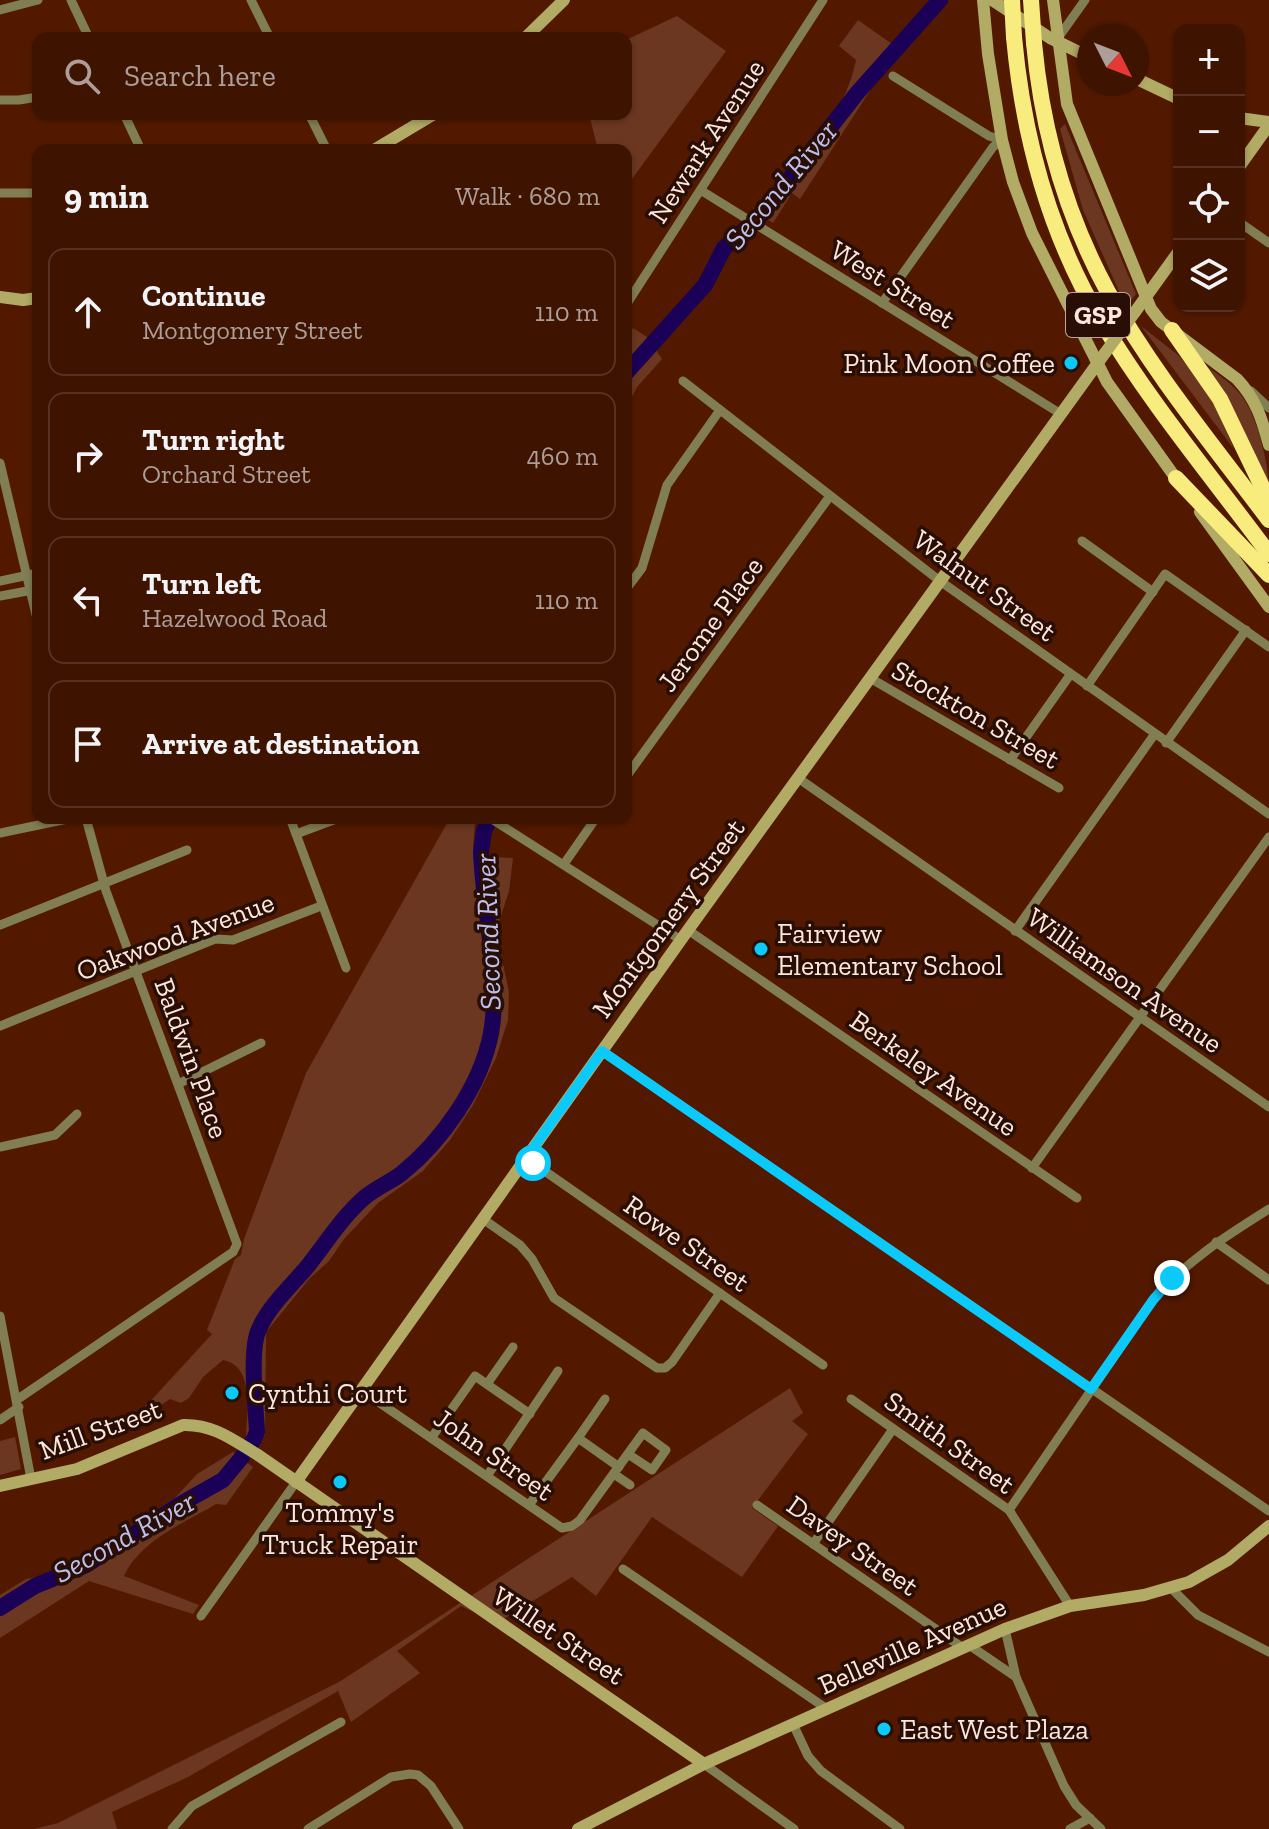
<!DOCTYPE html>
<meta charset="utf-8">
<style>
body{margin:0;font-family:"Zilla Slab",serif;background:#49200f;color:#f1f3f6}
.controls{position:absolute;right:24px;top:24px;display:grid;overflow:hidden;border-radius:16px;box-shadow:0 2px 6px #0004}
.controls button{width:72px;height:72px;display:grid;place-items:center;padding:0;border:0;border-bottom:2px solid #573222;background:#3e1300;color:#f1f3f6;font:40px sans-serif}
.compass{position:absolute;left:1077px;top:24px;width:72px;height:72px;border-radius:50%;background:#3e1300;box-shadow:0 2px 6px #0004;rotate:132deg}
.stop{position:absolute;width:24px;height:24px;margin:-18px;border:6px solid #0bcafa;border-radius:50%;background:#fff}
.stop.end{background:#0bcafa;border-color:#fff;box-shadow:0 2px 8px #0008}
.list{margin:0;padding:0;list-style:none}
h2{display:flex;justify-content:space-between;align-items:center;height:104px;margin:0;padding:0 32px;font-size:34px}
h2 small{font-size:26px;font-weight:400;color:#ad9e99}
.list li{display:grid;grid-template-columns:52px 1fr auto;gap:24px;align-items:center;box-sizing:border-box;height:128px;margin:0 16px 16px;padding:0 16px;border:2px solid #573222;border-radius:16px}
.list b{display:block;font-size:30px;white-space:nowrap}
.list p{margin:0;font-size:26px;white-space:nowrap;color:#ad9e99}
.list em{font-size:26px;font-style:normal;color:#ad9e99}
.icon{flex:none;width:44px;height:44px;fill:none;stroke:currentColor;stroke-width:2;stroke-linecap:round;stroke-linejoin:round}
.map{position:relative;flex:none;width:1269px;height:1829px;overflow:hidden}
.search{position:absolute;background:#3e1300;box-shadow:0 2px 6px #0004;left:32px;top:32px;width:600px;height:88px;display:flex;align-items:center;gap:20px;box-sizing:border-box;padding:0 28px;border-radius:16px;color:#ad9e99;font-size:30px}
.panel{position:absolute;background:#3e1300;box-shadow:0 2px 6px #0004;left:32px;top:144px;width:600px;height:680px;border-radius:16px}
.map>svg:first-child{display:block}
</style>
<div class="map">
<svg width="1269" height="1829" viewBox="0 0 1269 1829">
<rect width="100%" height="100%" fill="#531900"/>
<g fill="#6b3721">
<polygon points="677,16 726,51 626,187 626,150 598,150 589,114 626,114 626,40"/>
<path d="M 858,20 L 892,44 L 871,89 L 800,199 L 792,193 L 773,223 L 761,215 C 796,170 845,117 856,60 L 839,46 Z"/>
<polygon points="1065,124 1136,294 1126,307 1083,210 1060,129"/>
<polygon points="1141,326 1178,355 1209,390 1234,449"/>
<polygon points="633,328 647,337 662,359 637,387 626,408 626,337"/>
<path d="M 1197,358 C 1210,370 1230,381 1241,395 C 1258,417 1269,465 1269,492 Z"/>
<path d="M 450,818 L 468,818 L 475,823 L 473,847 L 492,857 L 513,858 L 509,891 L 496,931 L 509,992 L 508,1020 L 496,1058 L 473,1105 L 450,1140 L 423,1171 L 378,1203 L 344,1239 L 329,1261 L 310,1278 L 266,1332 L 265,1435 L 257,1443 L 246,1436 C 247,1413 255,1366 223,1360 L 203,1377 L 189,1398 L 181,1403 L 170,1399 L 149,1413 L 145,1407 L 212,1334 L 207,1330 L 235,1259 L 241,1255 L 244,1239 L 306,1073 Z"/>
<polygon points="790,1388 803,1413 792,1421 808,1434 752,1508 778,1526 742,1577 652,1517 596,1596 572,1577 497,1623 461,1606 397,1651 420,1673 351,1722 338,1691 188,1777 112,1812 117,1829 34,1829 58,1823 339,1682"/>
<polygon points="15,1437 21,1469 0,1475 0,1441"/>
<path d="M 233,1452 L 253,1467 L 226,1505 L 216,1504 C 184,1523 141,1540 124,1576 L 199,1605 L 193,1614 L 89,1581 L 0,1638 L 0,1595 L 26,1579 L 48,1575 L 90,1554 L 175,1498 L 197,1474 Z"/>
</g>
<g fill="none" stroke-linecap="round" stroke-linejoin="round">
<g stroke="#1a0056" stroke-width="16">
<polyline points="626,373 705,285 724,248 761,215 858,92 940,0"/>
<path d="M 253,1441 L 257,1432 C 256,1407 249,1350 259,1329 C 269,1306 291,1286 307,1267 C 326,1243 342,1217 365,1197 C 376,1188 390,1182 401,1174 C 442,1141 481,1086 491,1033 C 501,979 483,908 481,852 L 484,831 L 490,818"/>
<polyline points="0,1608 35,1586 86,1565 184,1502 223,1480 242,1457"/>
</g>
<g stroke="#827e54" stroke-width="9">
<polyline points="71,0 89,38"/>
<polyline points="251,0 270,38"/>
<polyline points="0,10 38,0"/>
<polyline points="1058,38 1085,0"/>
<polyline points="893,76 989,136 1002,140"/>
<polyline points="0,100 19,100 38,97"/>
<polyline points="124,114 141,150"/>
<polyline points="309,114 327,150"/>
<polyline points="702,191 1061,414"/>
<polyline points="0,193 38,193"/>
<polyline points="1239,222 1269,243"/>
<polyline points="882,303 993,147 1002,140"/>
<polyline points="626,305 823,0"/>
<polyline points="683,381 940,581 1269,814"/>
<polyline points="1251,391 1269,408"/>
<polyline points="0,463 38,623"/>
<polyline points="1082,541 1153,592"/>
<polyline points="0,581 38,573"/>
<polyline points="627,588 642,568 667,485 720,410"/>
<polyline points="0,596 38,589"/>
<polyline points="870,678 1059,788"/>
<polyline points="1087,686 1165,574 1269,647"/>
<polyline points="1166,743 1246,630"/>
<polyline points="1010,760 1070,675"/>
<polyline points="626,777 830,496"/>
<polyline points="798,778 1269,1107"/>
<polyline points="290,818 346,968"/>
<polyline points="490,818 681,940"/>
<polyline points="0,833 72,818"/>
<polyline points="296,834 339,818"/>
<polyline points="564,864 596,818"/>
<polyline points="0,925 187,850"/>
<polyline points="688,930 1077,1198"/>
<polyline points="1015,931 1154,735"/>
<polyline points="0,1026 215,939 233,940 321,906"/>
<polyline points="602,1051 1269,1511"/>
<polyline points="178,1084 261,1043"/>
<polyline points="0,1147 55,1135 77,1114"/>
<polyline points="526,1158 823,1365"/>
<polyline points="1032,1168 1269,837"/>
<polyline points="483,1219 520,1245 532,1259 554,1298 657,1368 665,1368 672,1362 720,1293"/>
<polyline points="1216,1242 1269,1280"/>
<polyline points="0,1316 31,1479"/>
<polyline points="487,1384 513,1347"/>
<polyline points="361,1390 562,1528 572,1526 580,1520 643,1433 666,1450 652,1470 628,1454"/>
<polyline points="18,1399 233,1252 237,1244 106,891 86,818"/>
<polyline points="851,1399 1009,1510 1070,1606"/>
<polyline points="0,1420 19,1407"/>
<polyline points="432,1437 475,1376 530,1414"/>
<polyline points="578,1438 605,1399"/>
<polyline points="614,1474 630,1485"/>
<polyline points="487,1476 558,1371"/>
<polyline points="529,1505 578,1438 619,1467"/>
<polyline points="757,1505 963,1648"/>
<path d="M 1009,1510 L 1153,1300 C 1186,1261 1226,1236 1269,1209"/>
<polyline points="813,1544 893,1429"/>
<polyline points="623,1569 827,1709"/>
<polyline points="1171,1588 1198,1615 1269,1652"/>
<polyline points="201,1616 296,1482"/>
<polyline points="1005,1629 1016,1677 1064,1786 1076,1805 1101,1829"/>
<polyline points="969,1645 1016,1677"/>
<polyline points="793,1724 808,1756 821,1771 900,1829"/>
<polyline points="704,1764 794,1829"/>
<polyline points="172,1829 192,1806 341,1722"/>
<polyline points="308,1829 391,1777 410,1774 418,1775 431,1786 459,1829"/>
<polyline points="1070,1829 1090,1818"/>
</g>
<g stroke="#b2ab66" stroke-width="12">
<polyline points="983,0 988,54 1002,140 1013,182 1032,233 1107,382 1180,484"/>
<polyline points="992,0 1050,38 1089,57"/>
<path d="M 1053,0 L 1067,104 L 1151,309 L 1161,322 L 1237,379 C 1256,399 1262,419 1269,445"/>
<polyline points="525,38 564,0"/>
<polyline points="1137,79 1179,99"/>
<polyline points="1239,118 1269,122"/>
<polyline points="374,150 434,114"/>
<polyline points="1239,167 1269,125"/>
<polyline points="0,297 23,300 38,298"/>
<polyline points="1135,312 1179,251"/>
<polyline points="1200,512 1269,607"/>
<polyline points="296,1482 688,930 1105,353"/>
<path d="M 0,1486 L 77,1469 L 183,1425 C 213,1424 233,1440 258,1455 L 704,1764"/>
<polyline points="578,1829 704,1764 1005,1629 1070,1606 1144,1595 1189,1582 1228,1560 1269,1526"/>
</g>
<g stroke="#f9ec7e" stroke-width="16">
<path d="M 1014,37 C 1023,136 1050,235 1101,321 C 1150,403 1212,477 1269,554"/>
<path d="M 1034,43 C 1042,130 1066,215 1108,292 C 1153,373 1214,446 1269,520"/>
<polyline points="1172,330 1220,399 1269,501"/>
<polyline points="1176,478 1269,575"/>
</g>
<polyline stroke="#b2ab66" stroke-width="12" points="1105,353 1135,312"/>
<g stroke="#f9ec7e" stroke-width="16">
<polyline points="1012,0 1014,37"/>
<polyline points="1031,0 1034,43"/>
</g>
</g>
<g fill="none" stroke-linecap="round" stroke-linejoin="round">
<polyline stroke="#0bcafa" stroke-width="10" points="533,1163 526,1158 602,1051 1091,1389 1153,1300 1172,1278"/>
</g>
<g fill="#0bcafa" stroke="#280e04" stroke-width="3">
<circle cx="1071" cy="363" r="8"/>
<circle cx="761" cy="949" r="8"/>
<circle cx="232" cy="1393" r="8"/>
<circle cx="340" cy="1482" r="8"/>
<circle cx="884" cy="1729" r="8"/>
</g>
<g text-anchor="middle" stroke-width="7" stroke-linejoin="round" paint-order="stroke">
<rect fill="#280e04" stroke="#bda59b" stroke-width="2" x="1066" y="293" width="64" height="44" rx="6"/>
<g font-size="26" font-weight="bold" fill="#fde6dc">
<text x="1098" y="324">GSP</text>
</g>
<g font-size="28" fill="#fde6dc" stroke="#280e04">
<text transform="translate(706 141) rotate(-57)" y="10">Newark Avenue</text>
<text transform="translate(893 284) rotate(32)" y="10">West Street</text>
<text transform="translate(985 585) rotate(36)" y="10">Walnut Street</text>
<text transform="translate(710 624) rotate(-54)" y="10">Jerome Place</text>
<text transform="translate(976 714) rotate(30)" y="10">Stockton Street</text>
<text transform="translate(668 918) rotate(-54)" y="10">Montgomery Street</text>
<text transform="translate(175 936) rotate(-20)" y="10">Oakwood Avenue</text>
<text transform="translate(1125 980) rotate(35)" y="10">Williamson Avenue</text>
<text transform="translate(192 1058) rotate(70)" y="10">Baldwin Place</text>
<text transform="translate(934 1073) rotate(35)" y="10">Berkeley Avenue</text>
<text transform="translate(687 1243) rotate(35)" y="10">Rowe Street</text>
<text transform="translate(100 1429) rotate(-20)" y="10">Mill Street</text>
<text transform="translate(950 1442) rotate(36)" y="10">Smith Street</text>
<text transform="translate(494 1454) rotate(35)" y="10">John Street</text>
<text transform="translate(853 1545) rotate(35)" y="10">Davey Street</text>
<text transform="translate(559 1635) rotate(34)" y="10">Willet Street</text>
<text transform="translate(912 1645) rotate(-24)" y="10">Belleville Avenue</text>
</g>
<g font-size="28" fill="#fde6dc" stroke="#280e04" text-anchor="start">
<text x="1055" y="373" text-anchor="end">Pink Moon Coffee</text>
<text x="777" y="943">Fairview<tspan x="777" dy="32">Elementary School</tspan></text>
<text x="248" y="1403">Cynthi Court</text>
<text x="340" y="1522" text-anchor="middle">Tommy's<tspan x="340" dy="32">Truck Repair</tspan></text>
<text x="900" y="1739">East West Plaza</text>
</g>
<g font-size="30" font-style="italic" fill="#bcbeec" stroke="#280e04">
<text transform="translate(781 185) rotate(-50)" y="10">Second River</text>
<text transform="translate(488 932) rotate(-92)" y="10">Second River</text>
<text transform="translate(124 1537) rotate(-29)" y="10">Second River</text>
</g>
</g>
</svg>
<div class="controls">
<button>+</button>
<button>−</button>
<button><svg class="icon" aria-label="locate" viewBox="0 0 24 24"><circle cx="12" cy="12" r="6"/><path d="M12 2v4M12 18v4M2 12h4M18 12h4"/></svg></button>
<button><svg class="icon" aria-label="layers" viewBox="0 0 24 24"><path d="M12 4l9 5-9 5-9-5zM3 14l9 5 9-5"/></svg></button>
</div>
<svg class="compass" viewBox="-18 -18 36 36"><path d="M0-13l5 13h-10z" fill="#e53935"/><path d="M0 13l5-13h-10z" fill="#ad9e99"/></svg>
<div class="stop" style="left:533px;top:1163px"></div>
<div class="stop end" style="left:1172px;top:1278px"></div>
<div class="search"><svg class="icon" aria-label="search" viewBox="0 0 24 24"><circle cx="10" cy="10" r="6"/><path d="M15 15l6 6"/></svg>Search here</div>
<section class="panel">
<h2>9 min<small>Walk · 680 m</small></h2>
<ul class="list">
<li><svg class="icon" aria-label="ahead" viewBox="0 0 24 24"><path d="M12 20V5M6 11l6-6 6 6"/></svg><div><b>Continue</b><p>Montgomery Street</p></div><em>110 m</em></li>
<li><svg class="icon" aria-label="right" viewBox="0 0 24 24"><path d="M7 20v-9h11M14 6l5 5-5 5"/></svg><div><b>Turn right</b><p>Orchard Street</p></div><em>460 m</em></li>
<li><svg class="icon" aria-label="left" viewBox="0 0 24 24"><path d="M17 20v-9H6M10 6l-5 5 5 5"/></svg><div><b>Turn left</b><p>Hazelwood Road</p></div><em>110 m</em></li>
<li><svg class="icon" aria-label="arrive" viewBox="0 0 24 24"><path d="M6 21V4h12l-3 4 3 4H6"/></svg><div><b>Arrive at destination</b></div></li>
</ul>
</section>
</div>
